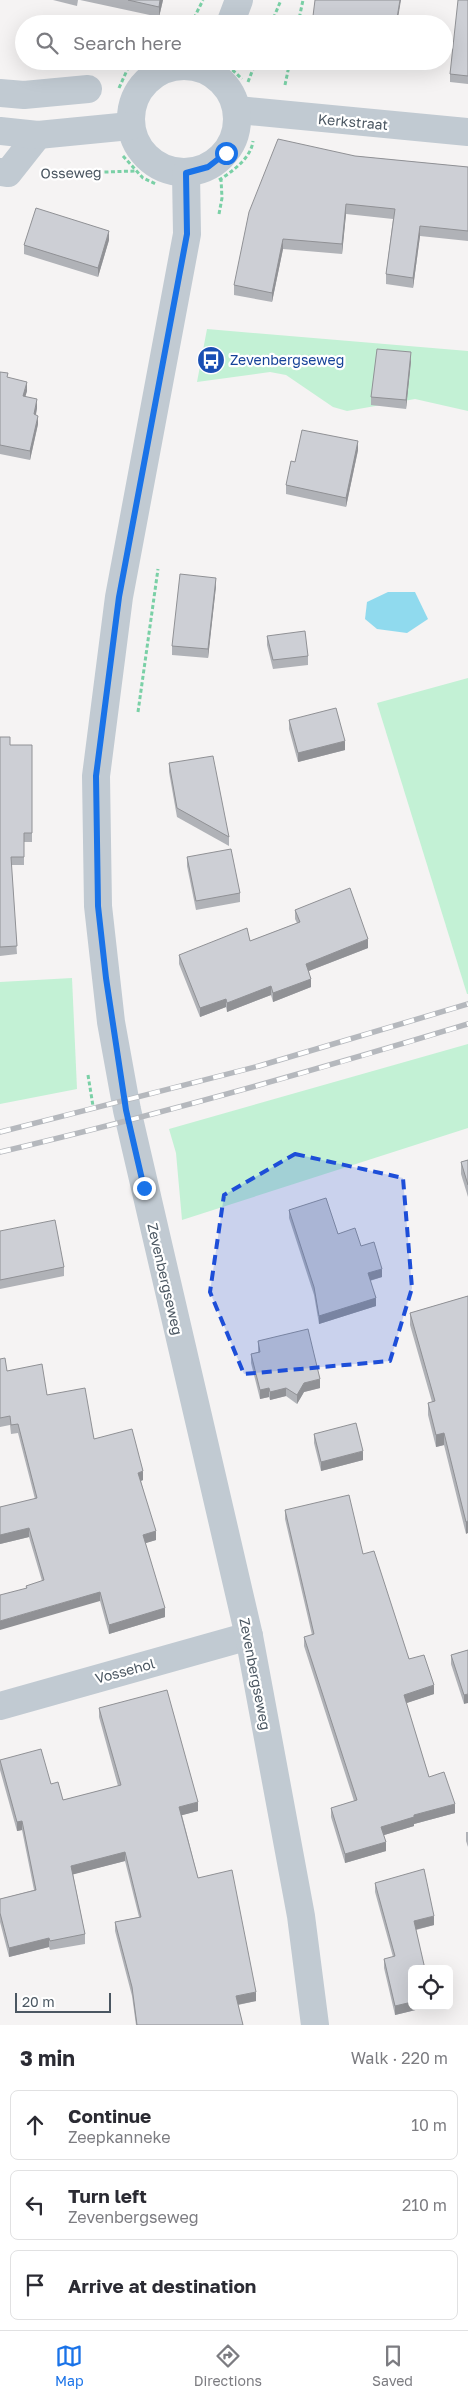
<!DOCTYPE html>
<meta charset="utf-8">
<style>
body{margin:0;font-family:"Golos Text",sans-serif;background:#f2f2f3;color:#2b2b33}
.controls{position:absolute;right:15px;bottom:15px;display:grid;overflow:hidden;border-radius:8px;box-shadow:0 5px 20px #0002}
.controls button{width:45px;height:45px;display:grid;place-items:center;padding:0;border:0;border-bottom:1px solid #e1e1e2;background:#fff;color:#2b2b33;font:25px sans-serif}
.scale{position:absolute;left:15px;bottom:12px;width:96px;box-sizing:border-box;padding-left:5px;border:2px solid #4a5661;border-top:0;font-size:14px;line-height:18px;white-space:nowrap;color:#4a5661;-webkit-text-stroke:4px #fff;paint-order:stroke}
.stop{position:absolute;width:15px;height:15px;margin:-11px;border:4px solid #1a73e8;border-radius:50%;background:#fff}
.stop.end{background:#1a73e8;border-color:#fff;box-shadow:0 1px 5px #0008}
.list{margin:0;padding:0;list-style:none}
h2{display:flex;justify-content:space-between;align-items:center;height:65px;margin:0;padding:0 20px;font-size:21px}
h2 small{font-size:16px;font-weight:400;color:#7c7c81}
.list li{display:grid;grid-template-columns:32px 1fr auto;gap:15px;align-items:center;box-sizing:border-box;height:70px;margin:0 10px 10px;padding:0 10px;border:1px solid #e1e1e2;border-radius:8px}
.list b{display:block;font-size:19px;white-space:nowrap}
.list p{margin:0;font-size:16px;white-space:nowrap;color:#7c7c81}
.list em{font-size:16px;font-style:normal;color:#7c7c81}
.icon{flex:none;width:28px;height:28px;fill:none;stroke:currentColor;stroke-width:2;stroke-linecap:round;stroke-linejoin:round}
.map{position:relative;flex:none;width:468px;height:2025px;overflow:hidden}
.search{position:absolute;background:#fff;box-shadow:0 5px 20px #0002;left:15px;right:15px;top:15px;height:55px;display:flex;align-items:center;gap:12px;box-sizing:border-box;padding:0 18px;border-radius:28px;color:#7c7c81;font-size:19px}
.sheet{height:305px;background:#fff}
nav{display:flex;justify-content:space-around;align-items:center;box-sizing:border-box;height:70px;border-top:1px solid #e1e1e2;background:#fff;font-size:14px;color:#7c7c81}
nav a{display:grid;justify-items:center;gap:2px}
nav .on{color:#1a73e8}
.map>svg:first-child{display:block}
</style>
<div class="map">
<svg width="468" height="2025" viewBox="0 0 468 2025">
<rect width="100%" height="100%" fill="#f5f3f3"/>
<g fill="#c3f1d5">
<polygon points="207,329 468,351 468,411 415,399 347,411 333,407 286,375 270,372 197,382"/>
<polygon points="468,678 468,994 467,994 377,703"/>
<polygon points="72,978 77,1089 0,1104 0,982"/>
<polygon points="468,1044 468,1128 182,1220 176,1153 169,1129"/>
</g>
<polygon fill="#90daee" points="388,592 415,592 428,619 407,633 377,629 365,619 367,602"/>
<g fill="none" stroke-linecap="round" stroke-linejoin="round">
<g stroke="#7ad0a6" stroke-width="3" stroke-dasharray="4 2.5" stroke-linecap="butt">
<polyline points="191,24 203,0"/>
<polyline points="271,24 281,0"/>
<polyline points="298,24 303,0"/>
<polyline points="223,61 242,79"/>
<polyline points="248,82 256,61"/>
<polyline points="285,85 290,61"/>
<polyline points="119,88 128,68 138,61"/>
<polyline points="123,156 143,178 156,184"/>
<polyline points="46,174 135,171"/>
<path d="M 219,180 C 233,171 251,158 253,141"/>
<polyline points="219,214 222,198 221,179"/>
<polyline points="138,712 158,569"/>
<polyline points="88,1075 93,1106"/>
</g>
<g stroke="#c1cad2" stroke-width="28">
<polyline points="0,93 24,95 88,89"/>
<polyline points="238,110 468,132"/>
<polyline points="0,172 8,173 38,135"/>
<polyline points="0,1706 249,1636"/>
</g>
<g stroke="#c1cad2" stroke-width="28">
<polyline points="230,24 239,0"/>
<circle cx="184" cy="119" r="53"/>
<polyline points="0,131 38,135 130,126"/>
<polyline points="186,173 187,234 119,597 96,776 98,906 111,1022 127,1110 249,1636 301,1916 315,2025"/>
</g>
<g stroke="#b5b8bd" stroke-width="5.5">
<g id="rail">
<polyline points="0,1132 259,1066 468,1004"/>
<path d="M 0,1152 C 158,1115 313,1071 468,1024"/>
</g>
</g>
<use href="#rail" stroke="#fff" stroke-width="4" stroke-dasharray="11" stroke-linecap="butt"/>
</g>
<g fill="#b0b2b7">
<polygon points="53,0 78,0 77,6"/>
<polygon points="80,0 163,0 159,17"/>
<polygon points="468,0 468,84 450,82 450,74"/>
<polygon points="350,61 392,61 391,67"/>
<polygon points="355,156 468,167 468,241 420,236 413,288 386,284 386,274 393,219 346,214 342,254 283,249 272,302 234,295 234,285"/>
<polygon points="109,240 98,277 24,254 24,245"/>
<polygon points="411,361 406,409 371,405 371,397"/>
<polygon points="0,372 27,391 25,396 37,408 36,415 38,424 30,460 0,454"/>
<polygon points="358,450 346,507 286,494 286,485 295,462"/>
<polygon points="216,586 208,658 172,655 172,646"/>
<polygon points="267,636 308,656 308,665 273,669 267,645"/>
<polygon points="289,720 345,750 298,762 289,729"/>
<polygon points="0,737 10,745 32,745 32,842 24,842 24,865 11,865 17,954 0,956"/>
<polygon points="169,763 229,837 229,846 177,817 169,772"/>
<polygon points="187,857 240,893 240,902 196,910 187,866"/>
<polygon points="295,910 368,948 309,971 311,987 273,1002 271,995 227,1012 226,1007 200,1017 179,964 179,955 250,941 297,923 295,919"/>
<polygon points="468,1160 468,1197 461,1174 461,1162"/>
<polygon points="289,1210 361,1246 382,1277 370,1281 376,1306 319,1324 314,1295 289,1218"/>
<polygon points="0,1231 64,1267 64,1276 0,1289"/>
<polygon points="468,1296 466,1534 444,1445 436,1447 428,1415 428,1403 432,1402 410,1325 410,1313"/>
<polygon points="258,1341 320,1388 304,1392 297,1404 286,1396 270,1400 269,1397 260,1399 251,1363 251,1354 258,1352"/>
<polygon points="0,1359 7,1371 47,1395 94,1439 143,1480 141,1481 156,1540 145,1543 165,1617 109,1634 100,1601 26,1588 26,1586 42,1581 29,1537 0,1544 0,1507 35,1499 18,1433 11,1434 10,1425 0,1427"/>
<polygon points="314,1434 363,1460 321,1471 314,1443"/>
<polygon points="285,1510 363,1554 409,1659 434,1694 406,1703 429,1777 455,1813 414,1824 414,1826 384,1835 386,1851 345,1863 331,1817 331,1808 354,1801 304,1646 304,1637 312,1635 285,1519"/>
<polygon points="468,1650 464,1704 451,1664 451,1655"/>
<polygon points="99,1708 198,1811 182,1815 198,1878 256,2001 238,2005 243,2025 136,2025 132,1996 115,1931 115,1922 139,1917 125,1861 73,1874 85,1934 85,1944 50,1950 49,1947 9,1957 0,1922 0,1899 34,1890 22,1830 17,1831 0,1770 0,1760 51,1784 63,1800 118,1786 99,1717"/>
<polygon points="466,1832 468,1832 468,1847 466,1841"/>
<polygon points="375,1883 434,1925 416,1930 432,2006 395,2015 384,1968 384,1959 393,1957 375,1892"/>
</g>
<g fill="#909195">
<polygon points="160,0 163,0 159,17 159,7"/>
<polygon points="400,0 401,0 397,24 396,24"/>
<polygon points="346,204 346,214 342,254 342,244"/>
<polygon points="420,226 420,236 413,288 413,278"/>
<polygon points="109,231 109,240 98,277 98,268"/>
<polygon points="283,239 283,249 272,302 272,293"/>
<polygon points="411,352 411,361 406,409 406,400"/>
<polygon points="27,382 27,391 23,405 23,396"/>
<polygon points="37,399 37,408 34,423 34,414"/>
<polygon points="38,416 38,424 30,460 30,451"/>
<polygon points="358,441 358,450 346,507 346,498"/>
<polygon points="216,578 216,586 208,658 208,649"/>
<polygon points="345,741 345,750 298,762 298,753"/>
<polygon points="368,939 368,948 306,972 306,964"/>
<polygon points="311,979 311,987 273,1002 273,993"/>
<polygon points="271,986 271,995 227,1012 227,1003"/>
<polygon points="226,999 226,1007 200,1017 200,1008"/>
<polygon points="382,1269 382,1277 368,1281 368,1273"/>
<polygon points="376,1298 376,1306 319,1324 319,1316"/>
<polygon points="320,1379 320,1388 304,1392 297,1404 297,1395 304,1383"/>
<polygon points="269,1388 269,1397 260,1399 260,1390"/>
<polygon points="286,1388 286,1396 270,1400 270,1392"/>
<polygon points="444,1433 444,1445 436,1447 436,1435"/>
<polygon points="363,1451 363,1460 321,1471 321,1462"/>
<polygon points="143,1471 143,1480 138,1482 138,1473"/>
<polygon points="468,1521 468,1533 466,1534 466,1522"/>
<polygon points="29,1528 29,1537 0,1544 0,1535"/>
<polygon points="156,1531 156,1540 143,1544 143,1535"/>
<polygon points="100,1592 100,1601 0,1630 0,1621"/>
<polygon points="165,1608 165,1617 109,1634 109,1625"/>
<polygon points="434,1685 434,1694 404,1704 404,1695"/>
<polygon points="468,1694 468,1703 464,1704 464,1695"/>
<polygon points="198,1802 198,1811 179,1816 179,1807"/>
<polygon points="455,1804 455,1813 414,1824 414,1826 381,1836 381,1827 414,1815"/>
<polygon points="22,1821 22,1830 17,1831 17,1822"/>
<polygon points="386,1842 386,1851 345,1863 345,1854"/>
<polygon points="125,1852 125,1861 71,1875 71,1866"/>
<polygon points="434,1916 434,1925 414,1930 414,1921"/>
<polygon points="49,1938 49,1947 9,1957 9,1948"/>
<polygon points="256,1992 256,2001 236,2005 236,1996"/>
<polygon points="412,2002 412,2006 432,2006 395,2015 395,2006"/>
</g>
<g fill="#cdcfd5" stroke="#909195">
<polygon points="128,0 160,0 159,7"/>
<polygon points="315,0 400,0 396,24 312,24"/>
<polygon points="458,0 468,0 468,76 450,74"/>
<polygon points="278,139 355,156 468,167 468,231 420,226 413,278 386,274 395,209 346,204 342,244 283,239 272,293 234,285 249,212"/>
<polygon points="36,208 109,231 98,268 24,245"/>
<polygon points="377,349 411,352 406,400 371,397"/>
<polygon points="0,372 8,373 7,377 27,382 23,396 37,399 34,414 38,416 30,451 0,445"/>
<polygon points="302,430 358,441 346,498 286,485 291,461 295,462"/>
<polygon points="180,574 216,578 208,649 172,646"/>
<polygon points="305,631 308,656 273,660 267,636"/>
<polygon points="336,708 345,741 298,753 289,720"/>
<polygon points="0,737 10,737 10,745 32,745 32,833 24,833 24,857 11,857 17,946 0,947"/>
<polygon points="213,756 229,837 177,808 169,763"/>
<polygon points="231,849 240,893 196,901 187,857"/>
<polygon points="350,888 368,939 306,964 311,979 273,993 271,986 227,1003 226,999 200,1008 179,955 247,928 250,941 300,922 295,910"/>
<polygon points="468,1160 468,1185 461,1162"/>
<polygon points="326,1198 338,1234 355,1228 361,1246 374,1242 382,1269 368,1273 376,1298 319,1316 314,1287 289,1210"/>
<polygon points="55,1220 64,1267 0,1280 0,1231"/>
<polygon points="468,1296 468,1521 466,1522 444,1433 436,1435 428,1403 435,1401 410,1313"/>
<polygon points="308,1329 320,1379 304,1383 297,1395 286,1388 270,1392 269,1388 260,1390 251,1354 260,1352 258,1341"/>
<polygon points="5,1358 7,1371 42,1364 47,1395 85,1388 94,1439 132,1429 143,1471 138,1473 156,1531 143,1535 165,1608 109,1625 100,1592 0,1621 0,1595 27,1588 26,1586 44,1580 29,1528 0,1535 0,1507 37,1498 18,1424 11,1425 10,1416 0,1418 0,1359"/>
<polygon points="356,1423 363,1451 321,1462 314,1434"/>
<polygon points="349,1495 363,1554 374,1551 409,1659 424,1655 434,1685 404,1695 429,1777 444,1772 455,1804 414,1815 414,1817 381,1827 386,1842 345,1854 331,1808 357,1800 304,1637 314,1634 285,1510"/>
<polygon points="468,1650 468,1694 464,1695 451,1655"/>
<polygon points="167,1690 198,1802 179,1807 198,1878 232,1870 256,1992 236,1996 243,2025 137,2025 132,1987 115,1922 141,1917 125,1852 71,1866 85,1934 50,1941 49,1938 9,1948 0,1913 0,1899 36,1890 22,1821 17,1822 0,1760 41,1749 51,1784 58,1782 63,1800 121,1785 99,1708"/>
<polygon points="424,1869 434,1916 414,1921 425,1969 412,1969 412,2002 395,2006 384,1959 395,1956 375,1883"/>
</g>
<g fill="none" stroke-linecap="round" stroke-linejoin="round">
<polyline stroke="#1a73e8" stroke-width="6" points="144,1188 126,1110 106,978 98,906 96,776 119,597 187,234 186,173 208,167 226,153"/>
</g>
<path fill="#1d4ed8" fill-opacity="0.2" stroke="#1d4ed8" stroke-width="4" stroke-dasharray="10 6" stroke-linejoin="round" d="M 295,1154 L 403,1178 L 412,1288 L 390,1361 L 244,1374 L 210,1292 L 224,1195 Z"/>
<defs>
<g id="bus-disc" transform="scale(1.4375)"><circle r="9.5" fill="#1a4fb4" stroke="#fff"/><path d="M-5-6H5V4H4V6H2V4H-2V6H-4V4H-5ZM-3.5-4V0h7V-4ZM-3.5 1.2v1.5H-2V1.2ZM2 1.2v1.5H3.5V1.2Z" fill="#fff"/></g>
</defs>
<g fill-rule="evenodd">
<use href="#bus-disc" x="211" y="360"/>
</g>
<g text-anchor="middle" stroke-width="4.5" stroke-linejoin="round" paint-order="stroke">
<g font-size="14" fill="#4a5661" stroke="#fff">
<text transform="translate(353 122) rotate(5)" y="5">Kerkstraat</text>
<text transform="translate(71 173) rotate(-1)" y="5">Osseweg</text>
<text transform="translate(165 1279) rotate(77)" y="5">Zevenbergseweg</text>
<text transform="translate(125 1671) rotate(-15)" y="5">Vossehol</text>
<text transform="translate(255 1674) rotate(79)" y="5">Zevenbergseweg</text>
</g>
<g font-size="14" fill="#164399" stroke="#fff" text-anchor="start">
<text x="230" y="365">Zevenbergseweg</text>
</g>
</g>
</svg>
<div class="controls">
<button><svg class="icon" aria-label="locate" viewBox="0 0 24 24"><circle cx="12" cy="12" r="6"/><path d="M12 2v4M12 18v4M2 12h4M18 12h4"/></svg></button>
</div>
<div class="scale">20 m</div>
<div class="stop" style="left:226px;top:153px"></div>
<div class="stop end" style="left:144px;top:1188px"></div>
<div class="search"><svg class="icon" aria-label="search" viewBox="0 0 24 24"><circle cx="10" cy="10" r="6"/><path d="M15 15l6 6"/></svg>Search here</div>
</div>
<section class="sheet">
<h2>3 min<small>Walk · 220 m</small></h2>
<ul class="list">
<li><svg class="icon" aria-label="ahead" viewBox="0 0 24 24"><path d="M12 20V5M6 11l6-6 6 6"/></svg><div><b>Continue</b><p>Zeepkanneke</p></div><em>10 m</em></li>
<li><svg class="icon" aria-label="left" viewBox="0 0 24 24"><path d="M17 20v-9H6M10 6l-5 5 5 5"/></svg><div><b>Turn left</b><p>Zevenbergseweg</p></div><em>210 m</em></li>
<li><svg class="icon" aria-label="arrive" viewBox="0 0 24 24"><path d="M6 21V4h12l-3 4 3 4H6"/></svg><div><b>Arrive at destination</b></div></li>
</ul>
</section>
<nav>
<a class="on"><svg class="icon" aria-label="map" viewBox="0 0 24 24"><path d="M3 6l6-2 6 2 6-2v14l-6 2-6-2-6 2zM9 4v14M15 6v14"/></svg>Map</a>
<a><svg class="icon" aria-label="directions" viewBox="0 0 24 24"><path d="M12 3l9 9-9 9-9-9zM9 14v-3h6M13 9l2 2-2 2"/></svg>Directions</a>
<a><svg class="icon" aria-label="saved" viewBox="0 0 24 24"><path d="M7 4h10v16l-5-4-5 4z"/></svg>Saved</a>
</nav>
